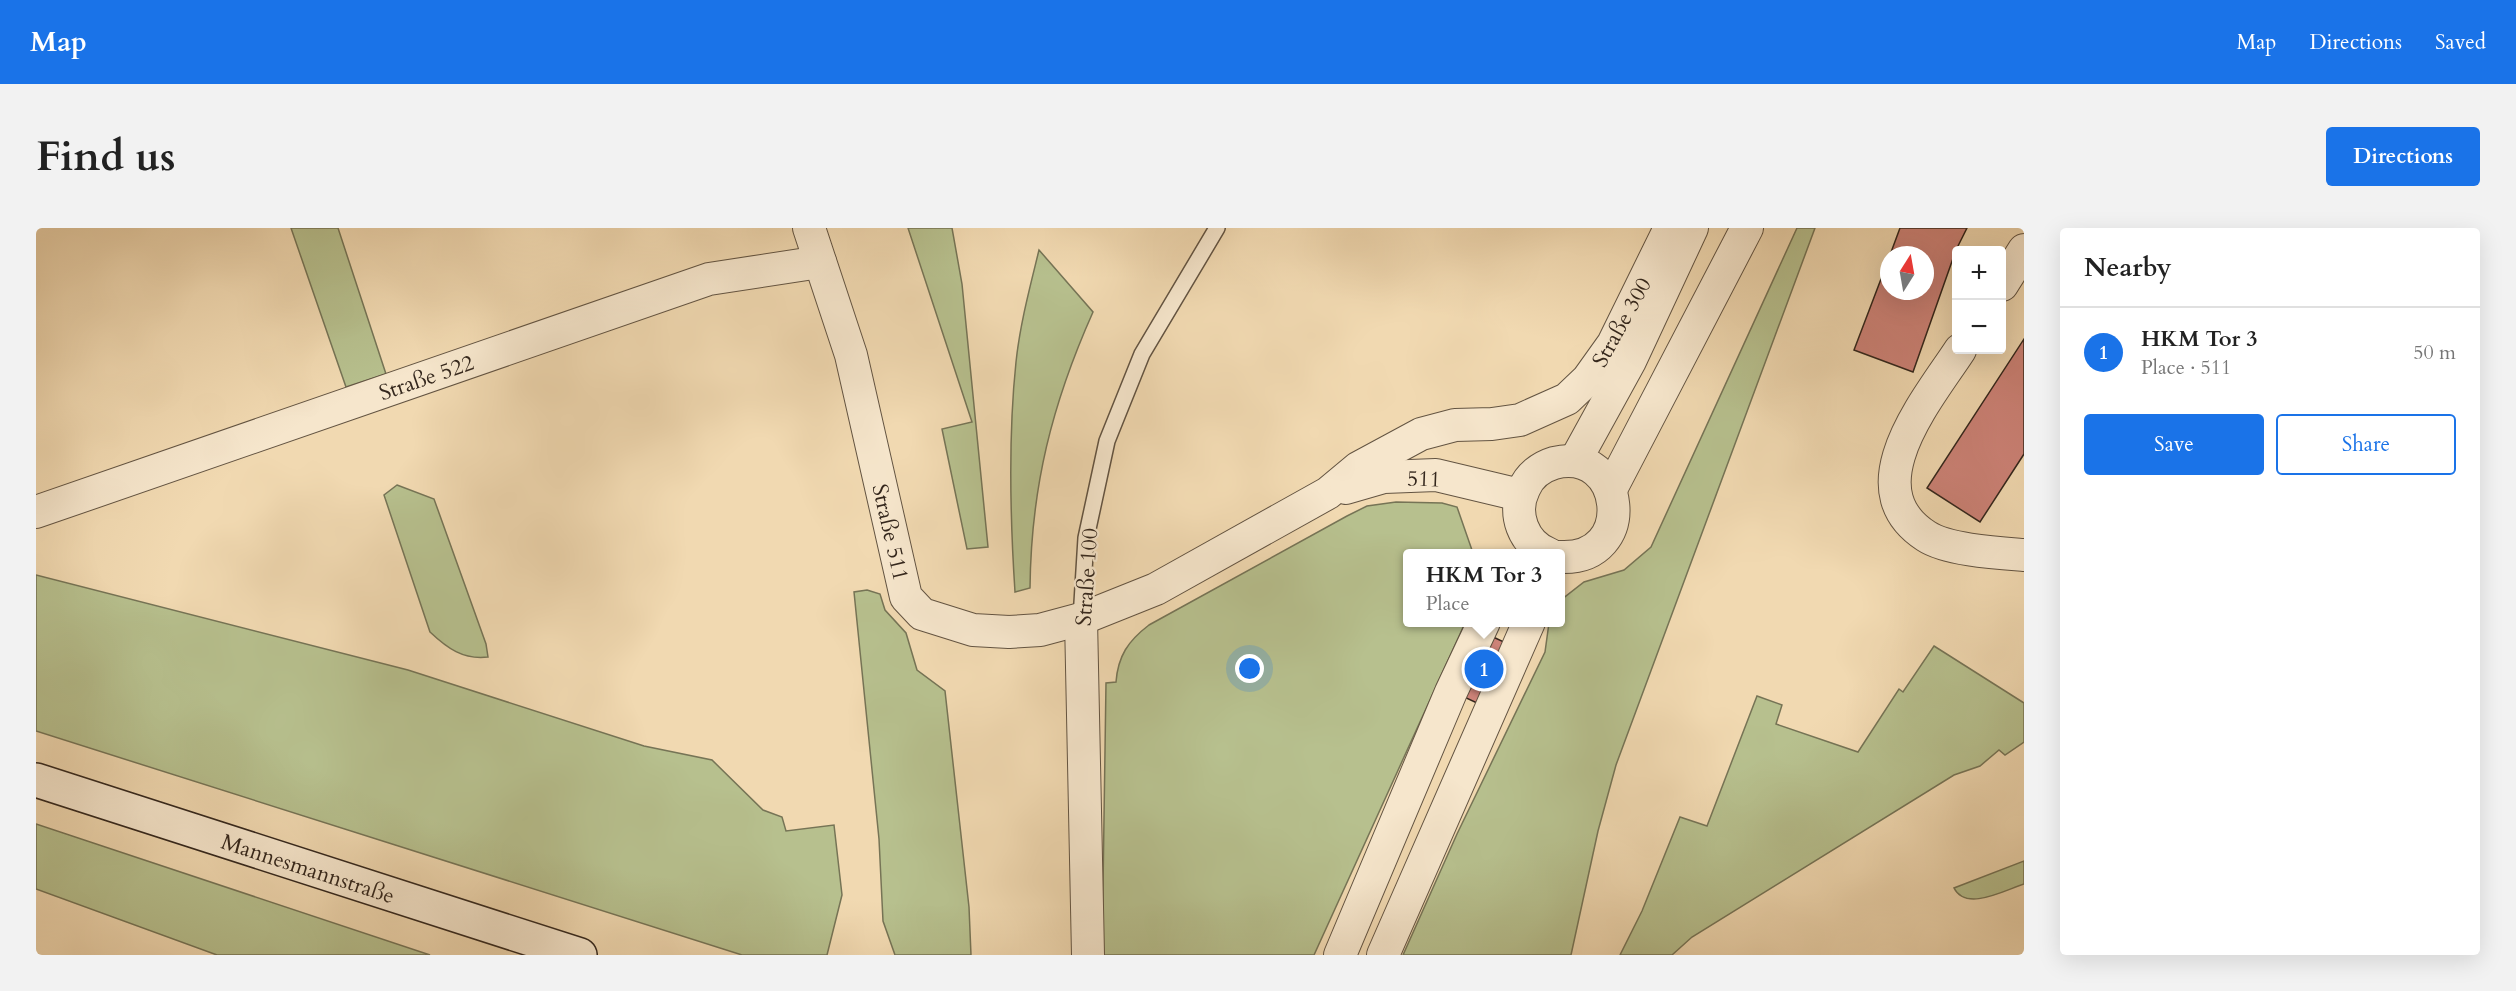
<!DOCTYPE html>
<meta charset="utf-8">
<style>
body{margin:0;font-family:Cardo,serif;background:#f2f2f2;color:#222}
.controls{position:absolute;right:18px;top:18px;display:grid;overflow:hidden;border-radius:6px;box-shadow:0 6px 24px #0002}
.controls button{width:54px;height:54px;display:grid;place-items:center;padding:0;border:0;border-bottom:2px solid #e0e0e0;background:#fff;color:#222;font:30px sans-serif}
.compass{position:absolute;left:1844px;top:18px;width:54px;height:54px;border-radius:50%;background:#fff;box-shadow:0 6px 24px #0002;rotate:11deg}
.you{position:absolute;left:1214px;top:441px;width:21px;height:21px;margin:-15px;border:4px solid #fff;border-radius:50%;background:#1a73e8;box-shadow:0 0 0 9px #1a73e833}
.badge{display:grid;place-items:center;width:39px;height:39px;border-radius:50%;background:#1a73e8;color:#fff;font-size:20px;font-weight:700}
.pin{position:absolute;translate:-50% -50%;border:3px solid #fff;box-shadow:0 2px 6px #0006}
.popup{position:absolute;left:1367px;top:321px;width:162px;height:78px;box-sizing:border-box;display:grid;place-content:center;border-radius:6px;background:#fff;filter:drop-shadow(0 2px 4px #0005);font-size:20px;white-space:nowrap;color:#767676}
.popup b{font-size:22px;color:#222}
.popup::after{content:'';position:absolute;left:50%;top:100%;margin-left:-12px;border:12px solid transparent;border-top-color:#fff}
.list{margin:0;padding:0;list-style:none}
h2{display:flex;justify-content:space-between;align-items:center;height:78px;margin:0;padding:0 24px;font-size:26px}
h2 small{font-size:20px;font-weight:400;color:#767676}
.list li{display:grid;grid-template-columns:39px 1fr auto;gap:18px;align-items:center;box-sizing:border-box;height:90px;padding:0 24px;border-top:2px solid #e0e0e0}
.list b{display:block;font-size:22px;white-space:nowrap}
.list p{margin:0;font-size:20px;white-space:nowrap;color:#767676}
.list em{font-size:20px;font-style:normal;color:#767676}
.actions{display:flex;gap:12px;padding:18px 24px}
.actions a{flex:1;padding:14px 0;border:2px solid #1a73e8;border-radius:6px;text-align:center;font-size:21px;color:#1a73e8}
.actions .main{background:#1a73e8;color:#fff}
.map{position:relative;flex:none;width:1988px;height:727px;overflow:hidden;border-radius:6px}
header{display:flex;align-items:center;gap:36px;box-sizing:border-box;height:84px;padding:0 30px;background:#1a73e8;color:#fff}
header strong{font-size:28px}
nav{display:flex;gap:33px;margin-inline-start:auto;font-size:21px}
.intro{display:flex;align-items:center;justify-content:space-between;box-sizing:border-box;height:144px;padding:0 36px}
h1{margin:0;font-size:42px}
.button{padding:15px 27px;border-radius:6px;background:#1a73e8;color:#fff;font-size:21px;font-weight:700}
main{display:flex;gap:36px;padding:0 36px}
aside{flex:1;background:#fff;border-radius:6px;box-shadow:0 6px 24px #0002}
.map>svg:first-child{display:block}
</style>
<header>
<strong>Map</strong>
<nav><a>Map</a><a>Directions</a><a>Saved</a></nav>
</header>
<div class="intro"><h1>Find us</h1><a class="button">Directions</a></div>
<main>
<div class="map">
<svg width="1988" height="727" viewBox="0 0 1988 727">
<rect width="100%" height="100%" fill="#f1d9b1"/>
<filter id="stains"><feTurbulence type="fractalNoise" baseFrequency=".00333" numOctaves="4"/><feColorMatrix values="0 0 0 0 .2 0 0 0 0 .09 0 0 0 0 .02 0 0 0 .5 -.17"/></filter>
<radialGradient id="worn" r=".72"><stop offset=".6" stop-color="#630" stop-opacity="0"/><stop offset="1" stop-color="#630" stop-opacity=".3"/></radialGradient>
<g fill="#b7c08e" stroke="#767456" stroke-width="1.5">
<polygon points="255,0 302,0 350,146 310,159"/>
<polygon points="872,0 916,0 926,56 952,319 931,321 906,201 936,194"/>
<polygon points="1761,0 1779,0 1580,537 1562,603 1535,727 1367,727 1421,606 1509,424 1513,395 1524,394 1525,372 1548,354 1588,342 1615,319"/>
<path d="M 1003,22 L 1057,84 C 1016,176 995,259 994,360 L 979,364 C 974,288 972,210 980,134 C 984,96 994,59 1003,22 Z"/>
<path d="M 361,257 L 398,271 L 450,416 L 452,429 C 427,432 411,420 394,404 L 348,267 Z"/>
<path d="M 1360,274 L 1406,275 L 1421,279 L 1437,325 L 1372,326 L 1372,394 L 1429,395 L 1278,727 L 1066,727 L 1070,455 L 1080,454 C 1082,428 1092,413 1113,397 L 1311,288 L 1331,278 Z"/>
<polygon points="0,347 372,442 608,518 676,532 727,582 746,589 750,603 798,597 806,667 791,727 706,727 0,503"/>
<polygon points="831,362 844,366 849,382 870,405 881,442 909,463 933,679 935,727 859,727 847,693 843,611 818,364"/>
<polygon points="1898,418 1988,475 1988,514 1969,527 1963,522 1944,538 1918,547 1656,709 1636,727 1584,727 1606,683 1644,589 1671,598 1721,468 1746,477 1740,496 1822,524 1863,461 1867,464"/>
<polygon points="0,596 394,727 181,727 0,661"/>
<path d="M 1988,633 L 1988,656 C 1969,662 1930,684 1918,660 Z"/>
</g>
<g fill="#cd8378" stroke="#34271d" stroke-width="1.5">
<polygon points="1864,0 1931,0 1920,22 1877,144 1818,122 1853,30 1853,63 1889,63 1889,27 1854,27"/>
<polygon points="1988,111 1988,226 1944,294 1891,260"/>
<polygon points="1455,408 1468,414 1441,475 1428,469"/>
</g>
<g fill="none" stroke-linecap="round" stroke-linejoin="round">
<g stroke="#635442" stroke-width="18">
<polyline id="lane" points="1045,391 1050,310 1071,213 1106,126 1181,0"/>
</g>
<g stroke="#635442" stroke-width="34">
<g id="street">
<polyline points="773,0 815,127 870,369 886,386 937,402 973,404 1004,402 1045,391 1120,361 1292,265 1322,240 1385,206 1419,197 1456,196 1484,192 1531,171 1552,151 1577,116 1634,0"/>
<polyline points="1966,57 1988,22"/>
<path d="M 1924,122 C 1892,171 1816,260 1890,308 C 1911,322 1962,325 1988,327"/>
<polyline points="1539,233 1594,133 1656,0"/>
<polyline points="1310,260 1348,249 1400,247 1484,267"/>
<polyline points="1575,261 1711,0"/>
<polyline points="0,284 673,51 784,34"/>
<path d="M 1513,326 C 1487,316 1476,285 1488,261 C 1493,248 1505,239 1518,235 C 1589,217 1603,333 1524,329"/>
<polyline points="1045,391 1052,727"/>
<polyline points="1304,727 1415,464 1448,394"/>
<polyline points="1347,727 1493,394"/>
</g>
</g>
<g stroke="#34271d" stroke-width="36">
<polyline id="secondary" points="0,552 544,727"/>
</g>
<use href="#lane" stroke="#f6e6cc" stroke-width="15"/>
<use href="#street" stroke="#f6e6cc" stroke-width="32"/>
<use href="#secondary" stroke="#f6e6cc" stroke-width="33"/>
</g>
<g text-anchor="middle" stroke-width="4.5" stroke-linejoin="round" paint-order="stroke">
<g font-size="22" fill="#34271d" stroke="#f6e6cc">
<text transform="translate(1585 94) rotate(-61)" y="8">Straße 300</text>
<text transform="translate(390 149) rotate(-19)" y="8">Straße 522</text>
<text transform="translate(1388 250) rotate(2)" y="8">511</text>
<text transform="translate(855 304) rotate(77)" y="8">Straße 511</text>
<text transform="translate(1050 349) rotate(-86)" y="8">Straße 100</text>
<text transform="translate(272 640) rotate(18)" y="8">Mannesmannstraße</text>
</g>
</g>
<rect width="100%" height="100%" filter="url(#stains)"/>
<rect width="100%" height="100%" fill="url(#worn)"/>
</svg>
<div class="controls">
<button>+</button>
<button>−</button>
</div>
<svg class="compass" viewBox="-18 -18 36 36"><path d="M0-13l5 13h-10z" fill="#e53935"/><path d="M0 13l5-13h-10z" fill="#767676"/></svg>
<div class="you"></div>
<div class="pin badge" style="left:1448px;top:441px">1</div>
<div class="popup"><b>HKM Tor 3</b>Place</div>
</div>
<aside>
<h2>Nearby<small></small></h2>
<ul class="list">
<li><span class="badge">1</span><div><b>HKM Tor 3</b><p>Place · 511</p></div><em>50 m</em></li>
</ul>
<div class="actions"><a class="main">Save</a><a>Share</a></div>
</aside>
</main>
